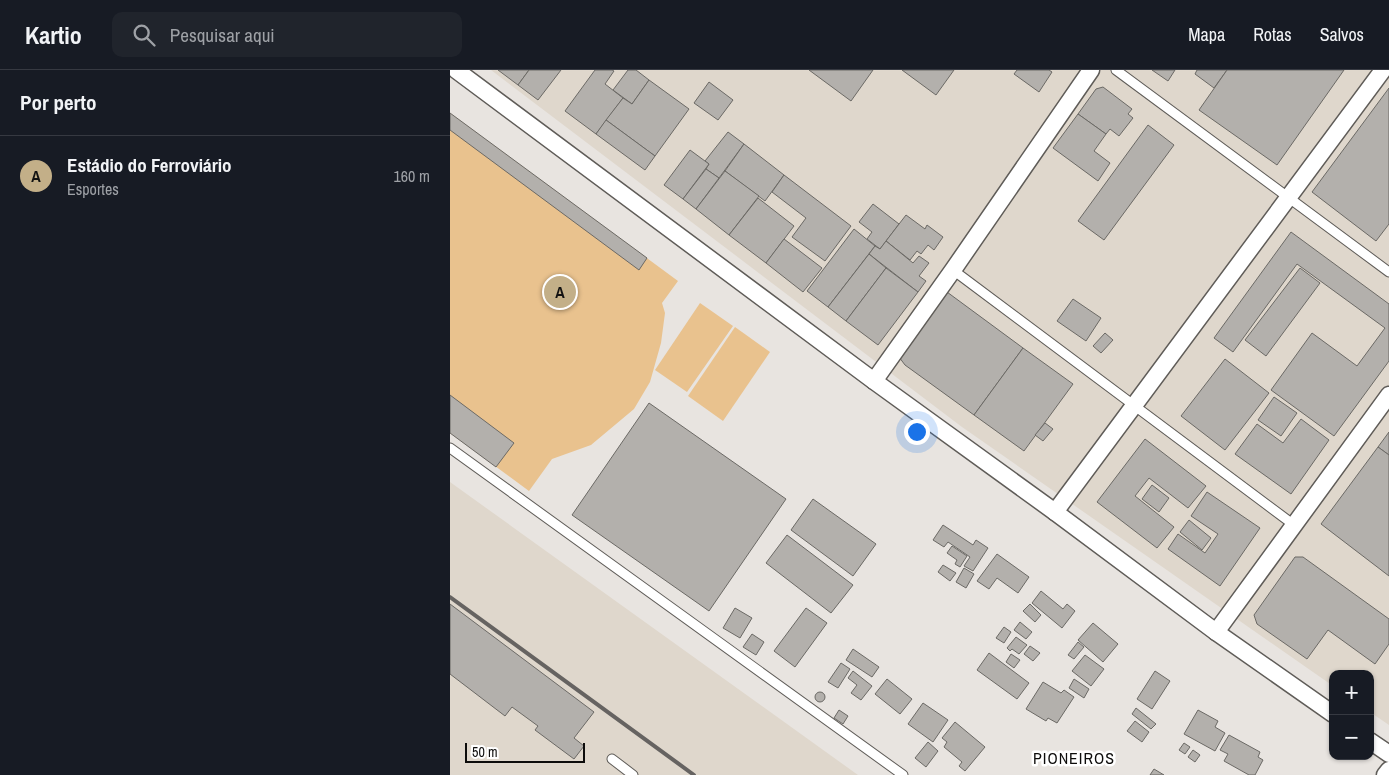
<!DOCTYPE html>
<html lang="pt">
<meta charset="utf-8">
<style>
body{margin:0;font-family:"Archivo Narrow",sans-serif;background:#20242c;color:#f1f3f6}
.controls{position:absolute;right:15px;bottom:15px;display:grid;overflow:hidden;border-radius:10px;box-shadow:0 1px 4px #0004}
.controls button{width:45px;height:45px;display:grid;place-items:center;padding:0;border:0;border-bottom:1px solid #363941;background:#171b24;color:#f1f3f6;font:25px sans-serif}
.scale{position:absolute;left:15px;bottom:12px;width:120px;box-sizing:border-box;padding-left:5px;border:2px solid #0d0c0b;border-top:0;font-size:14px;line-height:18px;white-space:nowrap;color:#0d0c0b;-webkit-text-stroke:4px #fff;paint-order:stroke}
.you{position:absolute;left:466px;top:361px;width:18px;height:18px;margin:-12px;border:4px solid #fff;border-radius:50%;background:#1a73e8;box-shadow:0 0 0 8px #1a73e833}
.badge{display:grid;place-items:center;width:32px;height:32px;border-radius:50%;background:#c3af88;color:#111;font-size:16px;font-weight:700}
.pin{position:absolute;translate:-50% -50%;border:2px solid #fff;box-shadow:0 1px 5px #0006}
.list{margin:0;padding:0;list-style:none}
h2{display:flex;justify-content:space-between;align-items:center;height:65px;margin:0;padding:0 20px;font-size:21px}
h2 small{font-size:16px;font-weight:400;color:#9ea1a6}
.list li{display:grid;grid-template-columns:32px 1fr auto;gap:15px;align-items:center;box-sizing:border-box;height:80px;padding:0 20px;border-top:1px solid #363941}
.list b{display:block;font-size:19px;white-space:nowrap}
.list p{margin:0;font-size:16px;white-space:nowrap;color:#9ea1a6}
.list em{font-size:16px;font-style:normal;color:#9ea1a6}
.icon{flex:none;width:28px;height:28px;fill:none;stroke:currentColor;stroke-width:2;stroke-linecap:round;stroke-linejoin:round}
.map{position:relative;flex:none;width:939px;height:705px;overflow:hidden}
header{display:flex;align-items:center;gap:30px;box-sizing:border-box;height:70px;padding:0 25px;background:#171b24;border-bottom:1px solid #363941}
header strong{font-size:24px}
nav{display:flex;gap:28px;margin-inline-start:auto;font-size:18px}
.search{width:350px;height:45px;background:#20242c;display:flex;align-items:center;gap:12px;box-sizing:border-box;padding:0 18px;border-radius:10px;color:#9ea1a6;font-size:19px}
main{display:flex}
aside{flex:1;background:#171b24}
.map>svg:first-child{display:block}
</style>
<header>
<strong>Kartio</strong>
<div class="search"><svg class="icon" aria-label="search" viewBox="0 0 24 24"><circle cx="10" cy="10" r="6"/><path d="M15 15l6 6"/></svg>Pesquisar aqui</div>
<nav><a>Mapa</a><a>Rotas</a><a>Salvos</a></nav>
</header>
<main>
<aside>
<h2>Por perto<small></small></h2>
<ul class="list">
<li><span class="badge">A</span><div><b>Estádio do Ferroviário</b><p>Esportes</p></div><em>160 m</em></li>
</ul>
</aside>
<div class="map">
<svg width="939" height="705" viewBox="0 0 939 705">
<rect width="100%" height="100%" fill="#e8e4e0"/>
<g fill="#dfd7cc">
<polygon points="41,0 939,0 939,655 920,642 920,604 883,604 883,616 512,357"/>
<polygon points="0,412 408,705 0,705"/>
</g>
<g fill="#e9c28e">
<polygon points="0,43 228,211 212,233 215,243 211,273 200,312 184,339 141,375 102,389 79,421 0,363"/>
<polygon points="250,233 283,256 237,322 205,300"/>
<polygon points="285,257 320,282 273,351 238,326"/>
</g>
<g fill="#b3b0ac" stroke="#6b6965">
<polygon points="48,0 79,0 68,15"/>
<polygon points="79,0 111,0 88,30 68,15"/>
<polygon points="145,0 162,0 164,1 155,14 173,28 146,64 115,41"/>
<polygon points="178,0 186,0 199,10 182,34 163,20"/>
<polygon points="359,0 423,0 401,31"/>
<polygon points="452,0 504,0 486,25"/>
<polygon points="567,0 599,0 602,2 589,22 564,4"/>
<polygon points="702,0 725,0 718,11"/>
<polygon points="747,0 777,0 764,18 745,4"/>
<polygon points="777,0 894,0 827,95 749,40"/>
<polygon points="199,10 239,39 205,86 156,50 173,28 182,34"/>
<polygon points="259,12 283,30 268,50 244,33"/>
<polygon points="653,17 682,39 678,44 683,48 669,66 660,59 656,64 628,44 646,19"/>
<polygon points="939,18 939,154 926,171 862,122"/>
<polygon points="0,43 197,188 189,200 0,60"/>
<polygon points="628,44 656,64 644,81 660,93 648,111 603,78"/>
<polygon points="156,50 205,86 195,100 146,64"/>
<polygon points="698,55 724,75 654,170 628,151"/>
<polygon points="278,62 294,74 269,108 256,99 259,94 255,91"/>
<polygon points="294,74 334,105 315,131 275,101"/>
<polygon points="240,80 259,94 233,129 214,115"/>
<polygon points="256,99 269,108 246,139 233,129"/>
<polygon points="275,101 309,126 279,165 246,139"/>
<polygon points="334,105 401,156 375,191 342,167 356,148 322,122"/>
<polygon points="308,128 344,156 316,193 279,165"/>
<polygon points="423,134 449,154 430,179 417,169 422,162 409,152"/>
<polygon points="456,145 475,159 477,155 493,167 484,180 478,175 471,184 467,181 460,190 436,171"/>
<polygon points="404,159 425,176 378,237 357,221"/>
<polygon points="841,162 939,234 939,291 884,366 821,320 862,263 907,296 935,258 847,194 783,282 764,268"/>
<polygon points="334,169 372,198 353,222 316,193"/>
<polygon points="436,171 463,193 469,186 479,193 469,206 476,211 468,222 419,184 425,176 430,179"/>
<polygon points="419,184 436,198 396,251 378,237"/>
<polygon points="436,198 468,222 428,275 396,251"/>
<polygon points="850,198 870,213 816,286 795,270"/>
<polygon points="497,222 573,278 524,345 455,295 449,287"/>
<polygon points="623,229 651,248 636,271 607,251"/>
<polygon points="655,263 663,270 651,283 643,276"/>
<polygon points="573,278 623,314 574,381 524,345"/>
<polygon points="775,289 819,323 775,380 731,346"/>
<polygon points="0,325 64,373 46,397 0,363"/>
<polygon points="824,327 847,343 831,366 808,350"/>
<polygon points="199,333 336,429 259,541 122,445"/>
<polygon points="851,349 879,370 841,424 785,384 807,354 833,373"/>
<polygon points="595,353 603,359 593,371 585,365"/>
<polygon points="939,362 939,385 928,377"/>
<polygon points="695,369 756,416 738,438 699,408 685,426 724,457 707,478 647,432"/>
<polygon points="928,377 939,385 939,506 871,454"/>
<polygon points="702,415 719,428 709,442 692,429"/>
<polygon points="757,422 810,458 770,516 718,479 728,464 755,483 768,464 741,446"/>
<polygon points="363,429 426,474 403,506 341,460"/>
<polygon points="739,450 761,468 752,480 730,462"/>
<polygon points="493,455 523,475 526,470 538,478 523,501 514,496 520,487 498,472 494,477 483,470"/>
<polygon points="337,465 403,515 381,543 316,493"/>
<polygon points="502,476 517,486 510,497 505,494 507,490 497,483"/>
<polygon points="547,484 579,507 568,523 547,508 539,519 527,511"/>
<polygon points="845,487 853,487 939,549 939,574 925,594 878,560 857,589 807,554 804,545"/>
<polygon points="493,495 506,503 500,511 488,502"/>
<polygon points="514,498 524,504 516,518 506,512"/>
<polygon points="591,521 613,539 617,534 625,541 612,558 582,533"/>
<polygon points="0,534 144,642 124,668 134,676 124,689 85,660 88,656 62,637 55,646 0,604"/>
<polygon points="580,534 591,545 585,552 573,541"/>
<polygon points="285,538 302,548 290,568 273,558"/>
<polygon points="356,538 377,553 345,597 324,581"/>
<polygon points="570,552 582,562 576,569 564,560"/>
<polygon points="643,553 668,574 653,592 628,570"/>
<polygon points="554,557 561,562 554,573 546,568"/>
<polygon points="302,564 314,572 306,585 293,577"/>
<polygon points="566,567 577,575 569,584 562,579 560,581 557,578"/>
<polygon points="628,572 634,577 624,589 618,585"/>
<polygon points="580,576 590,583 583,591 574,584"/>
<polygon points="403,579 429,597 422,607 396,590"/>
<polygon points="539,583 579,613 567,629 527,600"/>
<polygon points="561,584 570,590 564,598 556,592"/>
<polygon points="635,585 654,599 641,616 622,601"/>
<polygon points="391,593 400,599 388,618 378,612"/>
<polygon points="403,601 422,616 411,630 401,623 407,615 398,608"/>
<polygon points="705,601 720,611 702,639 687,629"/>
<polygon points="437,609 462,629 450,644 425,624"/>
<polygon points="624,609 639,619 634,628 619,618"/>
<polygon points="593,612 611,623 614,620 624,627 607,653 598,648 596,651 576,639"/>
<circle cx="370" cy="627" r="5"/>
<polygon points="473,633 498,650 483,672 458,654"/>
<polygon points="686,638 706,654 701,659 682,644"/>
<polygon points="389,640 398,646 393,654 384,648"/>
<polygon points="748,640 768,651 765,657 775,663 765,681 734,664"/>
<polygon points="685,651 699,662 692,672 677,661"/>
<polygon points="505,652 535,677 515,701 509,696 512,692 494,677 497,672 492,668"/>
<polygon points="779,665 810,682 808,687 813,690 805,705 799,705 774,691 778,684 770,680"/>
<polygon points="478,672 488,681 476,697 465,688"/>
<polygon points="734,673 740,677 735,684 729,680"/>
<polygon points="743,680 750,685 745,692 738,687"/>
<polygon points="704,699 714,705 700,705"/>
</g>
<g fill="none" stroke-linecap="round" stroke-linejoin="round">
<g stroke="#5f5c58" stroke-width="11">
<g id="lane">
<polyline points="666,0 939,202"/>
<polyline points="503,200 844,455"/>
<polyline points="0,378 453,705"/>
<polyline points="162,689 183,705"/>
</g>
</g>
<g stroke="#5f5c58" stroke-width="19">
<g id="street">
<polyline points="6,0 424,311 605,442 766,562 883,644"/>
<polyline points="424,311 503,200 641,0"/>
<polyline points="605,442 933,0"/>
<polyline points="766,562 939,325"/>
<polyline points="920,671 939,684"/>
<polyline points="935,705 939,700"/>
</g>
</g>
<use href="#lane" stroke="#fff" stroke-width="9"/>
<use href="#street" stroke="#fff" stroke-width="16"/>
<polyline stroke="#666361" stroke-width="4" points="0,527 244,705"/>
</g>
<g text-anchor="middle" stroke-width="5" stroke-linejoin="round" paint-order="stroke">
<g font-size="16" letter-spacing="1" fill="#0d0c0b" stroke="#fff">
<text x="624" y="694">PIONEIROS</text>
</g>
</g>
</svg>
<div class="controls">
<button>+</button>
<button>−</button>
</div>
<div class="scale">50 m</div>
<div class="you"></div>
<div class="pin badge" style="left:110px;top:222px">A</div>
</div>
</main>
